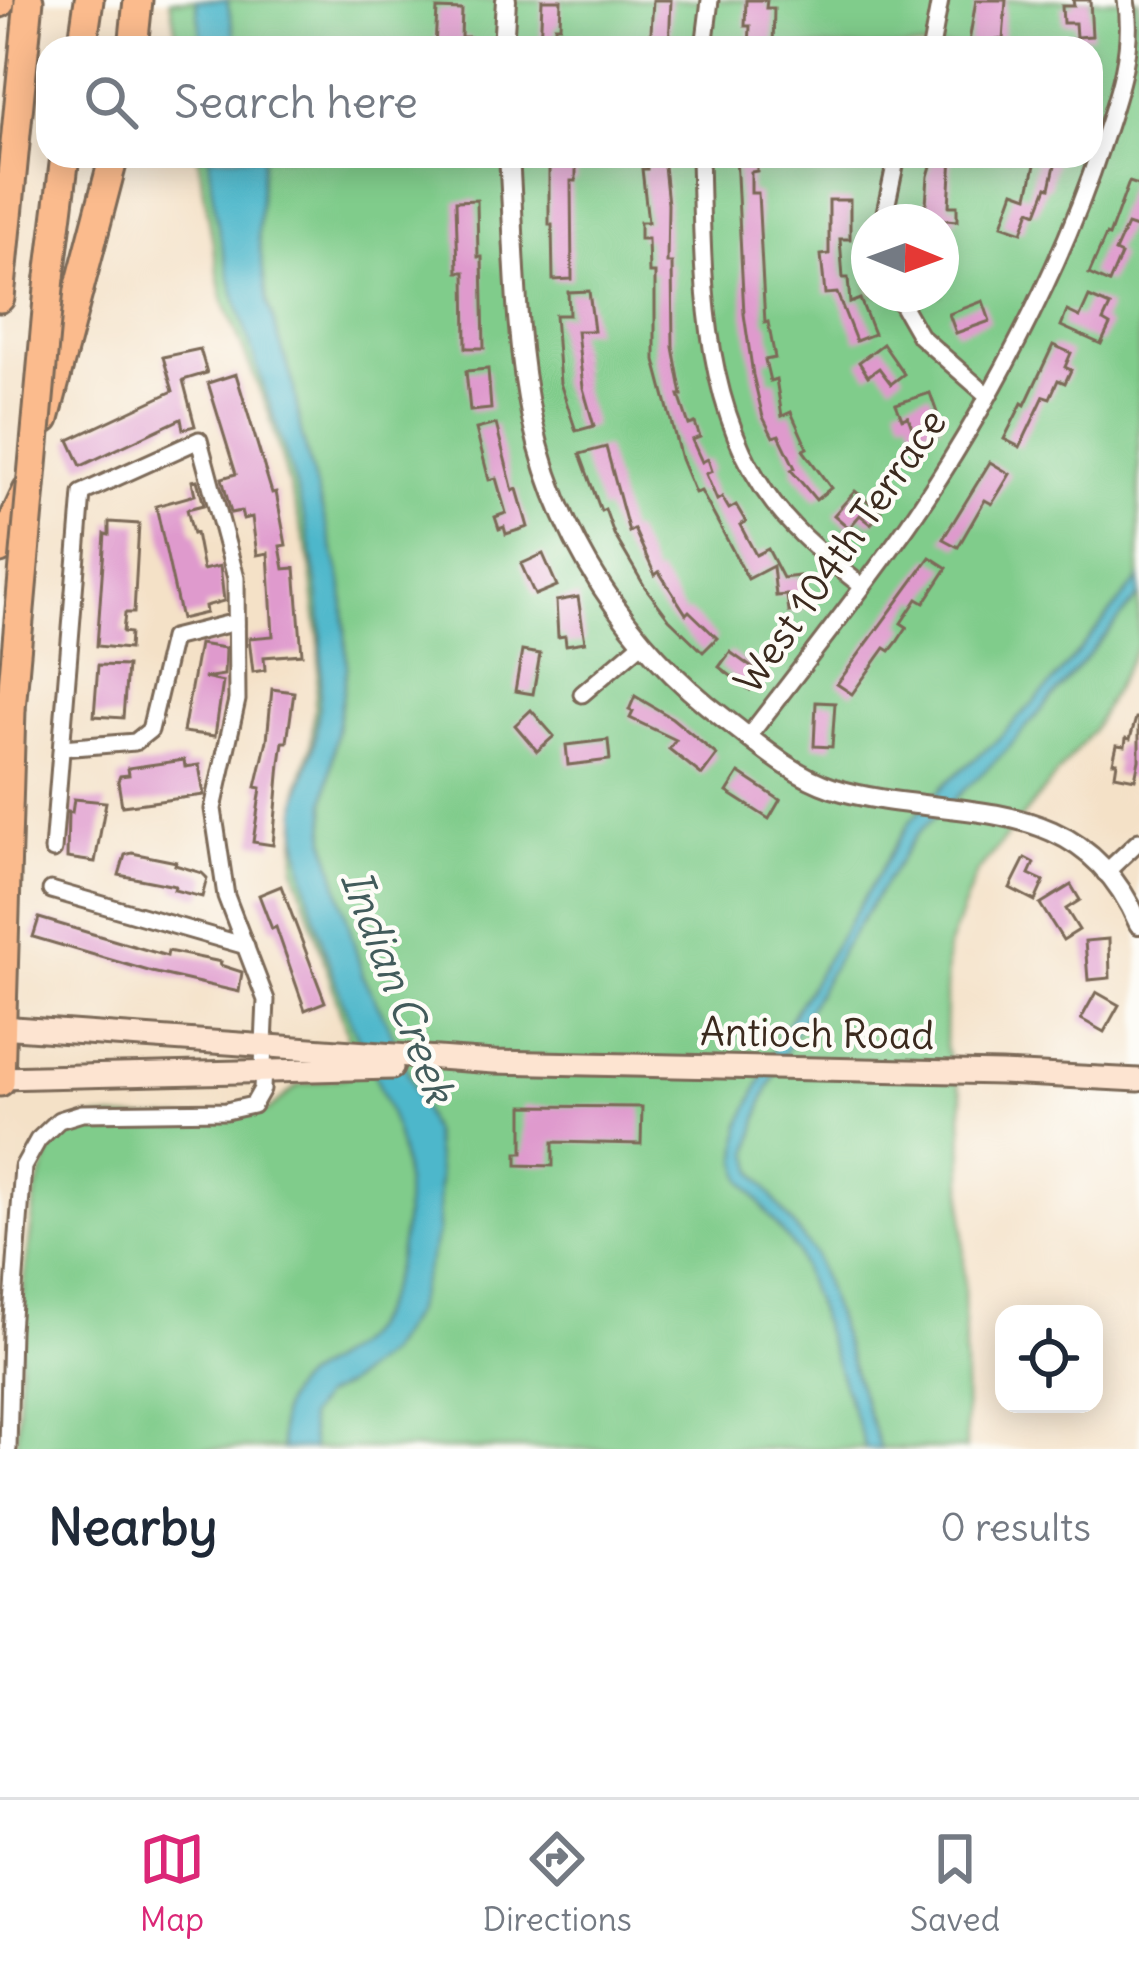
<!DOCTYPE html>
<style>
body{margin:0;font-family:Delius,sans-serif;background:#f2f2f3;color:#1f2937}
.controls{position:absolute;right:36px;bottom:36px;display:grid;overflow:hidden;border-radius:24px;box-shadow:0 6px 30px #0003}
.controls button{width:108px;height:108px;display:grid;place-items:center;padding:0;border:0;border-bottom:3px solid #e0e1e3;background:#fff;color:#1f2937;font:60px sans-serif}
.compass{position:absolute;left:851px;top:204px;width:108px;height:108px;border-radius:50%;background:#fff;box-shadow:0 6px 30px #0003;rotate:91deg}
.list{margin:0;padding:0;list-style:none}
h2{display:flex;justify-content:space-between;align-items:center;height:156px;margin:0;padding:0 48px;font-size:51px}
h2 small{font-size:39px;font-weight:400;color:#747a83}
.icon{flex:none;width:66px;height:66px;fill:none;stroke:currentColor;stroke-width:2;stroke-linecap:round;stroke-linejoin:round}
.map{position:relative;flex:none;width:1139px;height:1449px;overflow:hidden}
.search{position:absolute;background:#fff;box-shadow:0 6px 30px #0003;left:36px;right:36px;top:36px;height:132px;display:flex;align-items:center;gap:30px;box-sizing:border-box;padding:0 42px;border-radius:36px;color:#747a83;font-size:45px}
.sheet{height:348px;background:#fff}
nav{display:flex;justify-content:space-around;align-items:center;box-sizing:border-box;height:168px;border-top:3px solid #e0e1e3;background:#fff;font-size:33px;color:#747a83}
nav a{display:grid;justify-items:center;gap:6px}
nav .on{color:#db2777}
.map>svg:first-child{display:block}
</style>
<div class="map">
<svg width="1139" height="1449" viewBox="0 0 1139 1449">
<rect width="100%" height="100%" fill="#fdfcf7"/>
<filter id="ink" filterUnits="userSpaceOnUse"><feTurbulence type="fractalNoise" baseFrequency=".00833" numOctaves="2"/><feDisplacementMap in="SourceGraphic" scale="24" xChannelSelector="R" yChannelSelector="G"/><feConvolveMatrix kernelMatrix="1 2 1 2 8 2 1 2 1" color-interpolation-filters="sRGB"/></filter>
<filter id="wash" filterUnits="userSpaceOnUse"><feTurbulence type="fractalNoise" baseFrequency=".004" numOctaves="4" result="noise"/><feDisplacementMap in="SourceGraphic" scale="48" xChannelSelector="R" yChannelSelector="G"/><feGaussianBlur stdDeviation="2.7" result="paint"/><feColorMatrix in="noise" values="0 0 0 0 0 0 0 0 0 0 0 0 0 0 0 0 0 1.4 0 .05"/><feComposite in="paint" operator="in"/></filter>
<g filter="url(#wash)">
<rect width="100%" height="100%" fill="#f4e1c7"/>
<path fill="#80cc8b" stroke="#5e7b54" stroke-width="3" fill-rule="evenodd" d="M 170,0 L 1139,0 L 1139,643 L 1092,731 L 976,874 L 947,950 L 945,1047 L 962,1095 L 966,1449 L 16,1449 L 24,1284 L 36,1192 L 58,1130 L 87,1118 L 194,1119 L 268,1111 L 299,1085 L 346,1077 L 347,1033 L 295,868 L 299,786 L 311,746 L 320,650 L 310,561 L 269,413 L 223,300 L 198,156 L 1091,156 L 1091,48 L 179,48 ZM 869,222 L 941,222 L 941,294 L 869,294 Z"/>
<g fill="#4eb7cb" stroke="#447074" stroke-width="3">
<polygon points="196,0 227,0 237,48 203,48"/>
<path d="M 209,156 L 263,156 L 258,234 L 267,301 L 293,383 L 301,432 L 343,587 L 347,668 L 325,804 L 326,841 L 363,977 L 388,1024 L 432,1132 L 439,1178 L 438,1232 L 413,1313 L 387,1353 L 346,1385 L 322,1397 L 308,1417 L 313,1449 L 282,1449 C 267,1362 341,1377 374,1321 C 397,1283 408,1225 405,1181 C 401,1119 369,1066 346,1010 C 331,971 318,930 308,889 C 301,861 295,829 298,800 C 301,779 313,759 315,739 C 323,683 325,632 316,576 C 294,433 217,302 209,156 Z"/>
<polygon points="1139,579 1139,596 1006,751 917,834 843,948 791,1040 763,1100 750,1152 755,1173 815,1255 880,1449 866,1449 797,1252 742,1179 738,1159 741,1125 783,1031 910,822 948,781 993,744 1047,689"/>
</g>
<g id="blocks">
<g fill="#df9acd">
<polygon points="542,0 561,0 560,26 555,26 555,48 540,48"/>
<polygon points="653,0 671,0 669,48 650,48"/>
<polygon points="746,0 767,0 766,8 774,8 773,48 749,48 750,26 745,26"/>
<polygon points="976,0 1006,0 1003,40 997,39 995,48 968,48"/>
<polygon points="1073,0 1090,0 1092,36 1076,37 1075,23 1063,23 1062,6 1074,6"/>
<polygon points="437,9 462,10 461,37 470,37 469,48 435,48"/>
<polygon points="549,156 576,156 576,181 571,181 572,279 553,280 552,225 549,225"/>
<polygon points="647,156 663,156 668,204 667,263 672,263 673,347 682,395 679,395 689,425 695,423 700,437 692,440 702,462 708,459 712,471 706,474 717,500 722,497 729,509 736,505 746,522 740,525 756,555 768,549 783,578 799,576 803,610 789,612 787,595 776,596 773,566 748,579 701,491 695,493 681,459 655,360 655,273 649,273 648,239 640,239 640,222 648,222 642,169 647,169"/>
<polygon points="736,156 757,156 757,171 751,172 751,193 758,193 765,323 768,322 775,358 765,360 770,381 776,379 782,416 791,412 807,448 803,450 831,488 816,500 791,470 795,468 779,435 773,437 763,417 753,375 744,314"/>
<polygon points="934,156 952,156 949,206 957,206 957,221 925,218 928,176"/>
<polygon points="1037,156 1057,156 1050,188 1047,187 1037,213 1030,210 1022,232 1002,225 1014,191 1028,196"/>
<polygon points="1129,182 1139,185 1139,219 1136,228 1127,225 1115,252 1121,255 1109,283 1089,274 1106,235 1109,236"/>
<polygon points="477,200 478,257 482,257 484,348 466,348 465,272 458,272 456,201"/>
<polygon points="829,200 850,200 850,239 840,239 843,278 848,278 850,303 860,299 874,334 856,341 837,293 825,294 821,255 829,254"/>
<polygon points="589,291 594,331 577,331 583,388 594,426 576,431 560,383 555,315 569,315 568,292"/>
<polygon points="1089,297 1110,306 1103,321 1110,325 1101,344 1061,326 1067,311 1080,317"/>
<polygon points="983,301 990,321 956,333 949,314"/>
<polygon points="883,344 904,374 891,384 879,368 868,376 859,362"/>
<polygon points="1053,345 1071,353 1065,367 1071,370 1065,383 1058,380 1050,398 1044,396 1020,447 1004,439 1022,403 1025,405"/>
<polygon points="200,349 207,373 183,380 195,426 183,429 181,419 81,466 69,440 173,391 163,357"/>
<polygon points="488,369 491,409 470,411 466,371"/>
<polygon points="236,374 272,493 276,492 286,545 280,546 284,569 295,568 302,654 264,657 265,670 253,672 249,638 273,636 268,553 257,555 252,517 243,519 241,511 231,513 222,478 236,474 208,383"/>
<polygon points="930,393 941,424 914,433 908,417 902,419 896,404"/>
<polygon points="496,424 513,491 517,489 528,527 506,534 504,527 499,529 495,517 506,513 496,478 489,480 476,429"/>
<polygon points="606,447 629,532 634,529 655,575 659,572 686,614 689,611 717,638 703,652 669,619 645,587 614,534 605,509 601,511 580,454"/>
<polygon points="990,462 1010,474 992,504 985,500 958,547 943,539"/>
<polygon points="197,480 204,505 187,509 193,534 196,533 203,570 220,566 224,601 205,606 206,613 181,619 156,506 195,495 192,481"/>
<polygon points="855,491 881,512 871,524 860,515 849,528 834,515"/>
<polygon points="109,522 139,524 134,613 125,613 123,632 130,633 129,649 97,646 105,534 109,535"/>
<polygon points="543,554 557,586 535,595 521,564"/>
<polygon points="930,557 947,568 924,603 917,599 901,623 907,627 897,642 890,651 885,648 852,694 837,684"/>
<polygon points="578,597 585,642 566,645 565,636 558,637 556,601"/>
<polygon points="199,644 225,648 224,675 204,678 223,682 215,736 183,732"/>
<polygon points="522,651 540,654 533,694 515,691"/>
<polygon points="730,652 761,674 750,690 719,667"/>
<polygon points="98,665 127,666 123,718 94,716"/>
<polygon points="272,689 294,692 287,742 283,742 280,763 273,845 253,842 261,788 256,787 267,740"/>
<polygon points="635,696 672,718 717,755 702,775 669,749 676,740 630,718 633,712 629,710"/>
<polygon points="816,702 835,703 832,747 814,746"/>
<polygon points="531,710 554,736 537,751 515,725"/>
<polygon points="1136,718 1139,718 1139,760 1135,779 1115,775 1117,762 1113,762 1117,745 1125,746 1126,738 1130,739"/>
<polygon points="608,740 610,760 568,765 566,745"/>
<polygon points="184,760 185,767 199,765 204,795 122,806 118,781 120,776 129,775 128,768"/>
<polygon points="739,773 780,800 769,819 727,792"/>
<polygon points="74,799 106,802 95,862 67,858 68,812 72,813"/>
<polygon points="132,853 176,862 175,865 202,873 207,878 202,897 174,890 175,886 119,875 125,855"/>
<polygon points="1025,858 1034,863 1029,874 1044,881 1035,901 1010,888"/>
<polygon points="1071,885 1080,900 1066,909 1079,930 1063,940 1040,904"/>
<polygon points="281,886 325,1002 305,1010 276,927 272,929 259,895"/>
<polygon points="39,918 167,956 168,951 221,962 220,965 242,972 239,992 152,972 33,937"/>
<polygon points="1109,939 1110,978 1088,980 1085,941"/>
<polygon points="1096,992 1119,1005 1104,1032 1081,1019"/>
<polygon points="523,1106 642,1107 641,1144 553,1142 553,1166 517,1165 517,1153 523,1153"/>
</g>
</g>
</g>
<g filter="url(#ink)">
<use href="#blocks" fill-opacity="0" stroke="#7c6a59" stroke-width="3"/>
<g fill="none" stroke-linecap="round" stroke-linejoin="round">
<g stroke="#7c6a59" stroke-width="21">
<g id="minor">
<polyline points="704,48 710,0"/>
<polyline points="931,48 940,0"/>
<path d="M 700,156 C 703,273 700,407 774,504 C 799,536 830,561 862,586"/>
<polyline points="883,222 897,156"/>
<polyline points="896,294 920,336 987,395"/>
<polyline points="582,694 643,642"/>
<path d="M 748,737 C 802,667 857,597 908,525 C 983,417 1062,268 1102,143 C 1117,98 1135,47 1126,0"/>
<polyline points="62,748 135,742 150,730 172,638 236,622"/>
<polyline points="1105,873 1139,841"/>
<polyline points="51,890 246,946"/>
<polyline points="8,1449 11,1331 23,1167 38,1140 59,1120 82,1113 226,1111 253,1105 262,1089 266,1000 226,896 213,809 237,700 236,578 199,440 82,493 53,850"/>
</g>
</g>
<g stroke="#7c6a59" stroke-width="24">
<g id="tertiary">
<polyline points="503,48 506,0"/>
<path d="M 509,156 C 515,243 514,334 532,419 C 557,538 628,646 725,719 C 758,744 792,775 832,788 C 947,824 1078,783 1139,924"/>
</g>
</g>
<g stroke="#7c6a59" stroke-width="27">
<g id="secondary">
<polyline points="0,1027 494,1062 1001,1073 1139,1080"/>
<polyline points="0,1078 392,1068"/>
</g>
</g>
<g stroke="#7c6a59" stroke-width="33">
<g id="motorway">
<polyline points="0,3 0,0"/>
<polyline points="82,48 89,0"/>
<polyline points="133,48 138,0"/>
<polyline points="50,277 65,156"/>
<polyline points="0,298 29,0"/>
<polyline points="45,419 114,156"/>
<polyline points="0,549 27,491"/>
<polyline points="0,1082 11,709"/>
</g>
</g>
<use href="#minor" stroke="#fff" stroke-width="15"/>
<use href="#tertiary" stroke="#fff" stroke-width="18"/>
<use href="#secondary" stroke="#fde4d1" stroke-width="21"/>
<use href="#motorway" stroke="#fbbb8d" stroke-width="27"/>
<g stroke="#7c6a59" stroke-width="33" stroke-linecap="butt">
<polyline id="motorway-bridge" points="11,709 50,277"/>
</g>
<use href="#motorway-bridge" stroke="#fbbb8d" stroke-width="27"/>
</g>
</g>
<g text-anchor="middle" stroke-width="9" stroke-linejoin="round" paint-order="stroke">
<g font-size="39" fill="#3b2a1e" stroke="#fdfcf7">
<text transform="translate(840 551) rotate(-55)" y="14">West 104th Terrace</text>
<text transform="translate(817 1033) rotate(1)" y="14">Antioch Road</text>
</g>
<g font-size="42" font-style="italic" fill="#425b5b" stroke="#fdfcf7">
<text transform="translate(398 986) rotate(69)" y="15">Indian Creek</text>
</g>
</g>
</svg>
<div class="controls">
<button><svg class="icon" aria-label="locate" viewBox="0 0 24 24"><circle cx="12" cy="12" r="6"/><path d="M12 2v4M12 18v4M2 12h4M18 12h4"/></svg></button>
</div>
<svg class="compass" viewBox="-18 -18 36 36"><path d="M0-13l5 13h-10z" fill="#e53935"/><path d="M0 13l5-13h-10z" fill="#747a83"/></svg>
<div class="search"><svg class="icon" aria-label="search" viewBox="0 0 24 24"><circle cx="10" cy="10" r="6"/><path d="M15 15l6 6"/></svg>Search here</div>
</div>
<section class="sheet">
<h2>Nearby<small>0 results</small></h2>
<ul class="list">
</ul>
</section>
<nav>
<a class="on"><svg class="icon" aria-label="map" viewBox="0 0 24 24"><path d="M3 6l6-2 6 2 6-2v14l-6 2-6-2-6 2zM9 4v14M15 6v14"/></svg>Map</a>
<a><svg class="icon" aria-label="directions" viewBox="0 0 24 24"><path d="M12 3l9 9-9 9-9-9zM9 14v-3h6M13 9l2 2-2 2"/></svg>Directions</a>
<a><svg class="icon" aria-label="saved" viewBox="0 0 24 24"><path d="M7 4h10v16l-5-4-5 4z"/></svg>Saved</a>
</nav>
